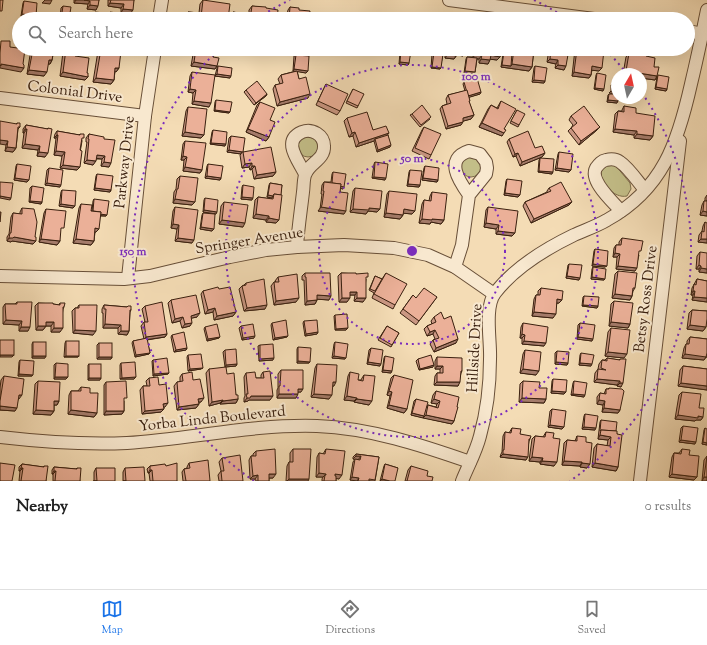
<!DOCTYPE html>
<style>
body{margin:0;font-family:"Sorts Mill Goudy",serif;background:#f2f2f2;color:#222}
.compass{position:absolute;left:611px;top:68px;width:36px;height:36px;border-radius:50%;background:#fff;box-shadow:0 4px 16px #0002;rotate:9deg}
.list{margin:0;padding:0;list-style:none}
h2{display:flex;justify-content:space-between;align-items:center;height:52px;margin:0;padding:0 16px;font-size:17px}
h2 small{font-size:13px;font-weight:400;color:#767676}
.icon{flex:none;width:22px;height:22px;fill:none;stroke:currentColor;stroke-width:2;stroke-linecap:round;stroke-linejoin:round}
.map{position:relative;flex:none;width:707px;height:481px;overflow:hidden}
.search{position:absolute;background:#fff;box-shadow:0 4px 16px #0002;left:12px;right:12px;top:12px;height:44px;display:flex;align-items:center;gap:10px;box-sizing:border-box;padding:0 14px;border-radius:22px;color:#767676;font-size:15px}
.sheet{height:108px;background:#fff}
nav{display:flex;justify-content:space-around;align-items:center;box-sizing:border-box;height:56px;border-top:1px solid #e0e0e0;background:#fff;font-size:11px;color:#767676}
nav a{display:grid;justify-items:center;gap:2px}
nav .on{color:#1a73e8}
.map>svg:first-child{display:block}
</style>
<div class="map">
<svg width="707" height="481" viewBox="0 0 707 481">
<rect width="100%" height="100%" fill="#f4dcb5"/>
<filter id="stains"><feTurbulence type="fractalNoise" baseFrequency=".005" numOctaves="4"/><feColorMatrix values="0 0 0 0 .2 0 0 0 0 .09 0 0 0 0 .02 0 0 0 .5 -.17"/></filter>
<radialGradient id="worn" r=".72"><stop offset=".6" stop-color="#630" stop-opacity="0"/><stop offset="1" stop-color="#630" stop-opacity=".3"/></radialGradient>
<g fill="#c3be88" stroke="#7e6f4c">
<circle cx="308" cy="147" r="10"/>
<circle cx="471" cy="167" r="10"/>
<path d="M 608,165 L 616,166 L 630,183 L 631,189 L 627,196 C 614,199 599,182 601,170 Z"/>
</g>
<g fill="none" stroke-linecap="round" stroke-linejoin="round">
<g stroke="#684f38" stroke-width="14">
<g id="minor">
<polyline points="449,0 594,19"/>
<polyline points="159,19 162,0"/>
<polyline points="688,31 703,34"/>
<polyline points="0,98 145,116"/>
<path d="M 621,211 C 613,202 589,181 596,168 C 599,164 601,161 606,160 C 610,159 616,159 620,162 C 629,168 638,182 645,190"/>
<path d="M 297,247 C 298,228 301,210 303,192 C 304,186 303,178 306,173 C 310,163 325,159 324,146 C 324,135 312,128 302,132 C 281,141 299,161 305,174"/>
<path d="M 455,267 L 462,245 L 469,195 L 486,174 L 487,168 L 486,162 L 480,154 L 469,151 C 444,159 459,181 469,195"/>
<polyline points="0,276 124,279 150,276 230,257 266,250 297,247 344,245 394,248 428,255 455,267 494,294"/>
<polyline points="128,278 145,116 155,49"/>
<path d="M 0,437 C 43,442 84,445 127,443 C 191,439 252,424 317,426 C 370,428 421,445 470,462"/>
<path d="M 462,481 C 468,466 476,452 480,436 C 487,411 490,385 490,359 C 491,342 484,307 495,293 C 515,267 545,249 574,235 C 585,230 597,226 607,220 C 663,189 678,142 691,84 C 697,59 702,35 707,10"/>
<polyline points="640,481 680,141"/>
</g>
</g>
<use href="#minor" stroke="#f8e8cf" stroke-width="12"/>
</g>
<g fill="#ca9783" stroke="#3a200f">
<polygon points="74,0 99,0 96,10 87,9 88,4 74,3"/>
<polygon points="108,0 134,0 130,14 121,13 121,8 108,6"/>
<polygon points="203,0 228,19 187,19 187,14 188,12 199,13 200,4"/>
<polygon points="24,1 36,16 34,18 21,16 23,3"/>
<polygon points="63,6 69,19 60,19 61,8"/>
<polygon points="252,6 266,8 277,19 231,19 232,14 233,12 249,15 249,10"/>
<polygon points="290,7 299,10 309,19 286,19 288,10"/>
<polygon points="329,13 338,14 339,13 355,19 326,19 326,17"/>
<polygon points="19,21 19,37 16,37 18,23"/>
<polygon points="31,49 54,49 52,60 50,64 48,64 44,76 27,74"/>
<polygon points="66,49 75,56 87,73 88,77 85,80 60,76 63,52"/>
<polygon points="100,49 108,49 119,68 116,72 115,71 114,80 111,84 93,82 98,51"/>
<polygon points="194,49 214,49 213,57 217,66 215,69 191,66"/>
<polygon points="440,49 466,49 463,56 457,55 454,59 445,58 445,54 443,54 440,69 431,68 432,54 434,52 439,53"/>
<polygon points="474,49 501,49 500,57 497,60 490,59 488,64 479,63 479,59 477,59 475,72 474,74 464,73 466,59 467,57 473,57"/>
<polygon points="512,49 534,49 532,67 529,71 501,67 503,54 504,52 511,53"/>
<polygon points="549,49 569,49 564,70 555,68 556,64 547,62"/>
<polygon points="575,49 599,49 599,71 592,70 591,75 589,78 572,76"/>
<polygon points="401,50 409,63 408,65 399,64 400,52"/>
<polygon points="629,53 640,55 641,53 646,56 654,67 657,76 667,89 666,91 655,89 657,77 655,80 641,78 641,74 623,74 626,57"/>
<polygon points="296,55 308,71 306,73 297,71 299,79 308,98 277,106 273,89 275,85 280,84 278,79 281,75 296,71 293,71 294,56"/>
<polygon points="218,66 230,78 215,76 217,68"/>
<polygon points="535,66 545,81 544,83 532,82 534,68"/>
<polygon points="192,72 209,107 192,104 193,93 188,92 190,76"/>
<polygon points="597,73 603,91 594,89 596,75"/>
<polygon points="464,82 481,92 480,94 469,97 469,102 474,115 471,119 463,121 461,125 446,129 440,109 442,106 447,104 446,99 448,95 465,91 463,84"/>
<polygon points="326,84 340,111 337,115 316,105 324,88"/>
<polygon points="353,89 358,106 357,108 346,103"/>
<polygon points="246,90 267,94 266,96 254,105 244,92"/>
<polygon points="609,94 617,103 607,102 608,95"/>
<polygon points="216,100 229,113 214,111 215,102"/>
<polygon points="501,101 504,129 502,136 479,127 488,109 491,105 497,108"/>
<polygon points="260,102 270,120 269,137 266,141 246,132 257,105"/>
<polygon points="624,106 636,113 653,136 650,140 634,138 634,135 613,132 615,114 618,111 622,111 622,110"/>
<polygon points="188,107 204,135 201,138 182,136 186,111"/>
<polygon points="517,110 519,125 518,127 510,123"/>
<polygon points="412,114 430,119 420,127 410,115"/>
<polygon points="571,116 597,130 579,145 568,131 571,128 573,125 569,120"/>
<polygon points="347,118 373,130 388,135 390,147 377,152 374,141 356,147 353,136 349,137 344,121"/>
<polygon points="17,123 20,127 18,129 16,148 13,152 5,151 6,145"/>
<polygon points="26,125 47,129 48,128 45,157 37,156 38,150 22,148 24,133 23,133 23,129"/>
<polygon points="424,127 431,155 429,159 412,151 422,130"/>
<polygon points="213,130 225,146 210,144 212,132"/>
<polygon points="57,131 79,135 80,134 82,141 77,170 60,168 62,156 54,155 56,138 54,138 55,134"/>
<polygon points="89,134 104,139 109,167 101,166 102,159 96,159 93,165 84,163 87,142 86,142 86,138"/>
<polygon points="231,136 243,152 276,172 273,176 254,179 252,169 250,170 249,167 242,168 240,155 241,154 227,152 229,138"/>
<polygon points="509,139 545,153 542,157 520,166 516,156 513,157 507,142"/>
<polygon points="185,141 202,170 200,173 183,171 184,160 181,160 183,144"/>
<polygon points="559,152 571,170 569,172 555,170 558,154"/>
<polygon points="540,158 552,174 538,172 539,160"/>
<polygon points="375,162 385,180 372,178 374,164"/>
<polygon points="17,164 27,182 14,180 16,166"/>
<polygon points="208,164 221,178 220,180 205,178 207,166"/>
<polygon points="425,166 438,180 437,182 422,180 424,168"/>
<polygon points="49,168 60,187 45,185 47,170"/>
<polygon points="410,170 420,185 419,187 407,186 409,172"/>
<polygon points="333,172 344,187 343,189 340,188 340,192 344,214 318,211 320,209 322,194 321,194 322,185 324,182 331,182 332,174"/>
<polygon points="97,174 111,190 110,192 94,190 96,176"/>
<polygon points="180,176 195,202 192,205 173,203 174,192 176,189 177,179"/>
<polygon points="507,179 518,197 504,195 506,181"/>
<polygon points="270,183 282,185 276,223 266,222 266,220 253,218 255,200 258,197 271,199 272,198 267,197 269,185"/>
<polygon points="243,185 252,200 241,199 242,187"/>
<polygon points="32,186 42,202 41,204 29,202 30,188"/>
<polygon points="355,188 377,212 368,211 366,214 350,212 353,191"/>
<polygon points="549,188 572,202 569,205 531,223 523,206 525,202 547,192 547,191"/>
<polygon points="62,190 73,208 59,206 61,192"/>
<polygon points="389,191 412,214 403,213 403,215 400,219 384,217 387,194"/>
<polygon points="432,192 444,220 441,224 431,222 430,224 419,223 422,204 424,200 429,201 430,196"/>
<polygon points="707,195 707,216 700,215 702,205 704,201 705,201 705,198"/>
<polygon points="205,198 216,214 203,212 204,200"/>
<polygon points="94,199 106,216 100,216 96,232 95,232 94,241 91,245 73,243 79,208 81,204 92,211 93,201"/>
<polygon points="224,202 243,227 219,224 221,206"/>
<polygon points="175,207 192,243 175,241 177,229 171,228 173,211"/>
<polygon points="488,207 515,233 512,236 496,234 496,229 484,227 486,210"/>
<polygon points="22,208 33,244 12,241 11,242 7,241 7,237 9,234 11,217 13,213 20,214 20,212"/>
<polygon points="46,209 60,241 57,245 39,242 44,213"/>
<polygon points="203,213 212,231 200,229 202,215"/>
<polygon points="705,222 707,243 698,242 699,235 702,231 703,226"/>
<polygon points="622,238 639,255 635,271 616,269 617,257 613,257 614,248 616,245 619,245 619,242"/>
<polygon points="595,249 605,267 592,266 594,251"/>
<polygon points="700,252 707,273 699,272 699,269 696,269 697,256"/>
<polygon points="569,264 579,280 566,278 568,265"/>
<polygon points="593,267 604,280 591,279 592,269"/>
<polygon points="618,271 635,288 633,291 632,296 630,300 612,298 615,274"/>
<polygon points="305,273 329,300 317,299 317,300 315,304 305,305 304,280 302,280 302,276"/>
<polygon points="341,273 356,274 366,279 363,302 354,301 355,295 350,295 347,302 339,302 338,276"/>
<polygon points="386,273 395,305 393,309 372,298 374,293 369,290 375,276 382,279"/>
<polygon points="278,277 296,302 274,305 271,286 274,282 276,282 275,281"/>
<polygon points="697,279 707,281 707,302 692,300 693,295 691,295 692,288"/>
<polygon points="246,283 265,309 244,311 239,289 242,286 244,285"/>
<polygon points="541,288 562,300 559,303 557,303 553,318 532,316 534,299 536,295 538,295 538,291"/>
<polygon points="219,289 236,312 233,316 214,320 213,312 205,314 201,294 203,291"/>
<polygon points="413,295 416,298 437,297 416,325 400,313"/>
<polygon points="584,296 598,306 597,308 582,306 583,297"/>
<polygon points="171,300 197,317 191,318 190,326 182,328 180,321 172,323 168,303"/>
<polygon points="614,301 630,324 628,328 609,326 611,304"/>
<polygon points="17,302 28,331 19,331 19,325 3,324 3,307 5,304 15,304"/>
<polygon points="38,303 53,304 59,305 60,303 64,307 63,309 60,332 51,332 51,326 46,326 43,330 36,330 35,306"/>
<polygon points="79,305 93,335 73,333 72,311 75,308 77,308"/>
<polygon points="104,305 127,307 128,306 131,310 130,312 129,331 127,335 118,334 118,328 103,328 103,313 102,313 102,309"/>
<polygon points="145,306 167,334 165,337 147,340 150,353 149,354 135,357 132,343 133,341 144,339 141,326 144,322 145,322 142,309"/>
<polygon points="692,310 707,311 707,323 706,323 706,327 703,331 687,329 689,313"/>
<polygon points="335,315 348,328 346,330 335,330 334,316"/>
<polygon points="434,317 444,319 456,343 434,352 430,344 433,340 435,339 433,334 427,336 424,329 427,326 432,324 431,321"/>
<polygon points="304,321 318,332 317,334 305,336 303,323"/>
<polygon points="272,323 288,336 287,337 273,340 271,325"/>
<polygon points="523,323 544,346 522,344 522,338 520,338 521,327"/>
<polygon points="580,323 592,341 577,339 578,325"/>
<polygon points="241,326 254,338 242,340 239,328"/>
<polygon points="387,326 399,333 391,347 378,340"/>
<polygon points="205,327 219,338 207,341 204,329"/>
<polygon points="611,328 624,358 605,356 608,332"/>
<polygon points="172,335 187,348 186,350 174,352 171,337"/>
<polygon points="690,337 707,339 707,357 706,357 704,360 682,358 684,348 686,344 687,344 687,341"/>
<polygon points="66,341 78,357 64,357 65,343"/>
<polygon points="33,342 45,358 32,358 32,344"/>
<polygon points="335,342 346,358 345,359 332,358 334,344"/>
<polygon points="99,343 112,357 111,359 97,359 97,345"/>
<polygon points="260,345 273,360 259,361 258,346"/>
<polygon points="298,347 310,362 309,363 297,363 297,349"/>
<polygon points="371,348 380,366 367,364 369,350"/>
<polygon points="225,350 237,364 236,366 225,367 223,352"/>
<polygon points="525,350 536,375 520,373 523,354"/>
<polygon points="557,351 568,363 567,365 555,364 555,353"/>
<polygon points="581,353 591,366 579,365 580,355"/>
<polygon points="188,355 201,369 188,371 187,357"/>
<polygon points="385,356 391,373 382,372 384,358"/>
<polygon points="437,357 462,371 461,373 458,386 434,385 435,376 437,373 440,373 440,369 435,369 435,361"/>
<polygon points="607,358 619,360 620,359 621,387 617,386 617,385 594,382 595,373 598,369 599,364 602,360 605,360"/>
<polygon points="418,359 433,367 419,370 416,361"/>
<polygon points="20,360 33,375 32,376 18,376 19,362"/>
<polygon points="153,360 169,373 168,374 153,376 152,361"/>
<polygon points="56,363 66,379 54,379 54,365"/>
<polygon points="121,363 134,379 120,379 120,365"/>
<polygon points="89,364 100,380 88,380 88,365"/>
<polygon points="317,364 334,386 332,386 329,399 311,397 315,368"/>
<polygon points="683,366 707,369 707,390 678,386 680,370"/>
<polygon points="209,369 227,374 238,399 236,403 220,404 220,403 209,406 206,373"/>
<polygon points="281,370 301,392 298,392 296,398 277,398 277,390 278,388 278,374"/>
<polygon points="263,372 270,400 249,400 248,401 244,402 244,398 245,396 244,377 246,373 256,378 261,378 261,375"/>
<polygon points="350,372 358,380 361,380 362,378 364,375 369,405 354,402 354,401 344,400 348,376"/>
<polygon points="182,374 193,380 201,402 199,402 199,404 196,408 177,410 174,386 177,382 180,382 180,377"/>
<polygon points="394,375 407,409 404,413 387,408 390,396 387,395 391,378"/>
<polygon points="4,376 19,399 18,399 15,411 0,410 0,388 1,380"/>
<polygon points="149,378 159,385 165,407 163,407 164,409 161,412 142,414 140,390 143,386 147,386 146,381"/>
<polygon points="553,379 564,394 551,393 552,381"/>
<polygon points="38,381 59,401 57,405 54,405 54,411 51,415 33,414 35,384"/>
<polygon points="523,381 539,388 546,399 544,403 519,402 520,384"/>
<polygon points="574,381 584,397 571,395 573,383"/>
<polygon points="106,382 124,401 124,411 122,414 104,415 104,385"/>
<polygon points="81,387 97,413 94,417 68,414 69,395 71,391 78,391"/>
<polygon points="609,388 620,410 618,413 602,412 603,405 597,404 597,397 600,393 604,394 606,389 608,389"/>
<polygon points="436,391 457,407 454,421 452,424 411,415 414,401 416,399 427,407 428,405 436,407 437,404 431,403 433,395"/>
<polygon points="682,392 703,417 701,420 696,420 695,421 675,419 679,395"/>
<polygon points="552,409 564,427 562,429 548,427 550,411"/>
<polygon points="585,414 595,430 582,429 584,416"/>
<polygon points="601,420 616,431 617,434 618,467 616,471 592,467 594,448 597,444 607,446 608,440 598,439 600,422"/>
<polygon points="683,426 695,444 679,442 681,428"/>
<polygon points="512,428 520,434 530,439 529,441 526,460 500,457 501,454 502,452 503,436 505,432 509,433"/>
<polygon points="705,428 707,445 702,444 704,430"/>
<polygon points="546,432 553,438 554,466 540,464 540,462 529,461 532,439 535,436 543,437"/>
<polygon points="577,436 587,468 580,467 580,466 562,465 564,443 567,440 575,441"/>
<polygon points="293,449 308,481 286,481 287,466 289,462 290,462 290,453"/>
<polygon points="326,449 339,479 336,478 336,481 322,481 322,479 323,477 316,477 317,457 319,453 323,454"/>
<polygon points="682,449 689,455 697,477 694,480 669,477 672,457 674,453 679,453"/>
<polygon points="256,451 273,478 269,478 269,481 256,481 255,479 250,479 249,460 251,456 253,456 253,454"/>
<polygon points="356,454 379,457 375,481 350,480 353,462 355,459 353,459 353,457"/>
<polygon points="707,456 707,481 702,481 704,460"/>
<polygon points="222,458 243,481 219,481 218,475 221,471 219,462"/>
<polygon points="189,463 210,481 183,481 182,472 184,469 187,468 187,467"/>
<polygon points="22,464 43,467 44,466 46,481 19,481 20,471 19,471 19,467"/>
<polygon points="385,464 398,468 380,481 384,466"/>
<polygon points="150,466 166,466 177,481 150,481 149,473 148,473 147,469"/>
<polygon points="411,466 427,476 432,481 405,481 408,470"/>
<polygon points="54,467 76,469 77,468 80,481 53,481 53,474 52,474 52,470"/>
<polygon points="96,468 115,481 94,481 94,472"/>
<polygon points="125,468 145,481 123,481 123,472"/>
</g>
<g fill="#a47b6a" stroke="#3a200f">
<polygon points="45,0 52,0 50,4 42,3"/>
<polygon points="76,0 84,0 90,1 88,4 74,3"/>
<polygon points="110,3 124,4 121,8 108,6"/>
<polygon points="90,5 98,6 96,10 87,9"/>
<polygon points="123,9 133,10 130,14 121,13"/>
<polygon points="22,14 36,16 34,18 21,16"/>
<polygon points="201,17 207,18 207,19 200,19"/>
<polygon points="274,49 288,49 287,50"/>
<polygon points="422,49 430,49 429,50 422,50"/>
<polygon points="416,50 424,50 421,54 414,53"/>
<polygon points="442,50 448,51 445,54 439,53"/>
<polygon points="457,51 466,52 463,56 454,54"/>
<polygon points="448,54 456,56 454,59 445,58"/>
<polygon points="475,54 482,55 479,59 473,58"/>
<polygon points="491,55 500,57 497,60 488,59"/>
<polygon points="481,59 490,60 488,64 479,63"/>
<polygon points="550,59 558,60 556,64 547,62"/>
<polygon points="49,60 52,60 50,64 46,64"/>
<polygon points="194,62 217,66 215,69 191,66"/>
<polygon points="400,62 409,63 408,65 399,64"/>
<polygon points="1,64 24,68 21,72 0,68 0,65"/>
<polygon points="512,64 532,67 529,71 501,67 502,65 511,66"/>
<polygon points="558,65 566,66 564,70 555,68"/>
<polygon points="592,66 602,68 599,71 590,70"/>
<polygon points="432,67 441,68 440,69 431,68"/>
<polygon points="115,68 119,68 116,72 113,71"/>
<polygon points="294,69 308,71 306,73 293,71"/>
<polygon points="29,70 47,72 44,76 27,74"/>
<polygon points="465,71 475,72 474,74 464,73"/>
<polygon points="626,71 657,76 655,80 641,78 641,74 624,74"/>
<polygon points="63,72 88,77 85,80 60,76"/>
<polygon points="574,72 591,75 589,78 572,76"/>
<polygon points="217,74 231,76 230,78 215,76"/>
<polygon points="96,78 114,80 111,84 93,82"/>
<polygon points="534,80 545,81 544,83 532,82"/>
<polygon points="656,87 667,89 666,91 655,89"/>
<polygon points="595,88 604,89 603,91 594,89"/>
<polygon points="190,89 196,90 193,93 188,92"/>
<polygon points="611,91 617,92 617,94 609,93"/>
<polygon points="481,92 480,94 467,98 468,96"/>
<polygon points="267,94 266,96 254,105 256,103"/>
<polygon points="310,94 308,98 277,106 280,102"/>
<polygon points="608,100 618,101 617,103 607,102"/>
<polygon points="194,101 211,103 209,107 192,104"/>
<polygon points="215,110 230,112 229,113 214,111"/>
<polygon points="474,115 471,119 460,122 463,118"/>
<polygon points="463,122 461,125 446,129 448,126"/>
<polygon points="482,123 504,133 502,136 479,127"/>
<polygon points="600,127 597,130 579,145 581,141"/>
<polygon points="25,129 27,129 24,133 23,133"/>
<polygon points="248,129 269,137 266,141 246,132"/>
<polygon points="615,129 637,131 634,135 613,132"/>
<polygon points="185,132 204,135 201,138 182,136"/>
<polygon points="355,132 353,136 349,137 352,133"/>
<polygon points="389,133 386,137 375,139 374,141 356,147 359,143"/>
<polygon points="637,134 653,136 650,140 634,138"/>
<polygon points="57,135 58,135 56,138 54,138"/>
<polygon points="0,140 8,141 6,145 0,144"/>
<polygon points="211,143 226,144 225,146 210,144"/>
<polygon points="25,144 40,146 38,150 22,148"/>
<polygon points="391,145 390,147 377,152 378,150"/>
<polygon points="7,147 16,148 13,152 5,151"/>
<polygon points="229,150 242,152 241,154 227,152"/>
<polygon points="56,151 65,152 62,156 54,155"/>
<polygon points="39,152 48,153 45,157 37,156"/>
<polygon points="518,153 516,156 513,157 515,154"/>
<polygon points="545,153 542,157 520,166 522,162"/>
<polygon points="97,155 105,156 102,159 94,158"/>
<polygon points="183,156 187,157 184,160 181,160"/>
<polygon points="87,160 96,161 93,165 84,163"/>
<polygon points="104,162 111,163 109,167 101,166"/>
<polygon points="252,163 249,167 242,168 245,164"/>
<polygon points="63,165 80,167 77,170 60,168"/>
<polygon points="252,166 255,166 252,169 250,170"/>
<polygon points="185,167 202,170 200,173 183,171"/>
<polygon points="557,168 571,170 569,172 555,170"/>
<polygon points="539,171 553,172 552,174 538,172"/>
<polygon points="276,172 273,176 254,179 257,175"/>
<polygon points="207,176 221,178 220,180 205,178"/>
<polygon points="374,177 386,178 385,180 372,178"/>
<polygon points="15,178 29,180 27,182 14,180"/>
<polygon points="423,178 438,180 437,182 422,180"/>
<polygon points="47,183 61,185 60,187 45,185"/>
<polygon points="408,184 420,185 419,187 407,186"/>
<polygon points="331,185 344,187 343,189 330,186"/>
<polygon points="95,188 111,190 110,192 94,190"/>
<polygon points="505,193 520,195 518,197 504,195"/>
<polygon points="268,195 273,196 272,198 267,197"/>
<polygon points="0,196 11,198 10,200 0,198"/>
<polygon points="242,197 253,198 252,200 241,199"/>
<polygon points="175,199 195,202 192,205 173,203"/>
<polygon points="30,201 42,202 41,204 29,202"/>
<polygon points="572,202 569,205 531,223 534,219"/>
<polygon points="61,204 75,206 73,208 59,206"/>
<polygon points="321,207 346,211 344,214 318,211"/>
<polygon points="369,208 380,209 377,212 368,211 366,214 350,212 353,209"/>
<polygon points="404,209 415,211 412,214 401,213"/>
<polygon points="204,210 217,212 216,214 203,212"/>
<polygon points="703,211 707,212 707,216 700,215"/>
<polygon points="93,213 107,215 106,216 91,215"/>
<polygon points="386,213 403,215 400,219 384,217"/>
<polygon points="256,214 269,216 266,220 253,218"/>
<polygon points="269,218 279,220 276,223 266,222"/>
<polygon points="422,219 432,219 444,220 441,224 431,222 430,224 419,223"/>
<polygon points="222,220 245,223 243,227 219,224"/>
<polygon points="486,223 499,225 496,229 484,227"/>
<polygon points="173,224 179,225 177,229 171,228"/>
<polygon points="201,227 214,229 212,231 200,229"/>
<polygon points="95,228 99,229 96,232 93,232"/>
<polygon points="498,231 515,233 512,236 496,234"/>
<polygon points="14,237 36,241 33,244 12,241 11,242 7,241 9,238"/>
<polygon points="178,238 194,240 192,243 175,241"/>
<polygon points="41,239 60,241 57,245 39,242"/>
<polygon points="76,239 94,241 91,245 73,243"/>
<polygon points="701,239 707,239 707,243 698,242"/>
<polygon points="615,253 620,254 617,257 613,257"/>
<polygon points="593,264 607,266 605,267 592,266"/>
<polygon points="699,265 701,266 699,269 696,269"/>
<polygon points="618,266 637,268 635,271 616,269"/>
<polygon points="701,268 707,269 707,273 699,272"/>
<polygon points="567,276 580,278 579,280 566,278"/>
<polygon points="592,277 605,279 604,280 591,279"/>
<polygon points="693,291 695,291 693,295 691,295"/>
<polygon points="350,292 357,292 355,295 347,295"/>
<polygon points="615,294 632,296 630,300 612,298"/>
<polygon points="317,295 331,296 329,300 314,299"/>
<polygon points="694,297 707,298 707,302 692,300"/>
<polygon points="299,298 296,302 274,305 276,301"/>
<polygon points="342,298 350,298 347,302 339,302"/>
<polygon points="357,298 366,298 363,302 354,301"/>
<polygon points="557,299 562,300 559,303 555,303"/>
<polygon points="317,300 315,304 305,305 307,301"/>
<polygon points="267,305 265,309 244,311 247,308"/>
<polygon points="583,305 598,306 597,308 582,306"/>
<polygon points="215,308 213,312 205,314 208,310"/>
<polygon points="236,312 233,316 214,320 217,316"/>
<polygon points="534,312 556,314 553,318 532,316"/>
<polygon points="200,313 197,317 188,319 191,316"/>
<polygon points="183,317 180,321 172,323 175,319"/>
<polygon points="6,320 22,321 19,325 3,324"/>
<polygon points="46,322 54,322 51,326 43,326"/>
<polygon points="611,322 630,324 628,328 609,326"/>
<polygon points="192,323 190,326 182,328 185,324"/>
<polygon points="105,324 121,325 118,328 103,328"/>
<polygon points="690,325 706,327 703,331 687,329"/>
<polygon points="38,326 46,326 43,330 36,330"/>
<polygon points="21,327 30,327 28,331 19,331"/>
<polygon points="54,328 63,328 60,332 51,332"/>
<polygon points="348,328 346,330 335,330 336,329"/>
<polygon points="75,330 96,331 93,335 73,333"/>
<polygon points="435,330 433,334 427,336 430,332"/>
<polygon points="121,331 129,331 127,335 118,334"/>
<polygon points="318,332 317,334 305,336 306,334"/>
<polygon points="167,334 165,337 144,340 146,337"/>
<polygon points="522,334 525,335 522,338 520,338"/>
<polygon points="255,336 254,338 242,340 243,338"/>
<polygon points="288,336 287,337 273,340 275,338"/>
<polygon points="220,337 219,338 207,341 208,339"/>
<polygon points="578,337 593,339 592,341 577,339"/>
<polygon points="458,339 456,343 434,352 436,348"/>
<polygon points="524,341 546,343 544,346 522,344"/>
<polygon points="187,348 186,350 174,352 176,350"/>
<polygon points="608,352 627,354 624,358 605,356"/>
<polygon points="150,353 149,354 135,357 136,355"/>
<polygon points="707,353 707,357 706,357 704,360 682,358 685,354"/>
<polygon points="0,355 14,355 12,357 0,357"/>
<polygon points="33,356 46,356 45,358 32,358"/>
<polygon points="66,356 79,356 78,357 64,357"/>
<polygon points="334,356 346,358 345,359 332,358"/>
<polygon points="99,357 112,357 111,359 97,359"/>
<polygon points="274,358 273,360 259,361 260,359"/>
<polygon points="298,361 310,362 309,363 297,363"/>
<polygon points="368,362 381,364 380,366 367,364"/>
<polygon points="556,362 568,363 567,365 555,364"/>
<polygon points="580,363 592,364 591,366 579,365"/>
<polygon points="237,364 236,366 225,367 226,365"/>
<polygon points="434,365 433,367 419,370 420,369"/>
<polygon points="437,366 443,366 440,369 435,369"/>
<polygon points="203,368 201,369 188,371 190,369"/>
<polygon points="523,369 539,371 536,375 520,373"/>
<polygon points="383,370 392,371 391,373 382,372"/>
<polygon points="169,373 168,374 153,376 154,374"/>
<polygon points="19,374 33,375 32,376 18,376"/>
<polygon points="55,377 68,377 66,379 54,379"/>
<polygon points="136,377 134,379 120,379 122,378"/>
<polygon points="89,378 101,378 100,380 88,380"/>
<polygon points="597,379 620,381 617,385 594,382"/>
<polygon points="333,382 336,382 334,386 330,386"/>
<polygon points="437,382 460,382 458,386 434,385"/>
<polygon points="620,383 623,383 621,387 617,386"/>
<polygon points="681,383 707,386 707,390 678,386"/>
<polygon points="298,389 303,389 301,392 296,392"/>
<polygon points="389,391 392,392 390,396 387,395"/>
<polygon points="552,391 566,392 564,394 551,393"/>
<polygon points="279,394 298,394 296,398 277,398"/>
<polygon points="314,394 332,395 329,399 311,397"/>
<polygon points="573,394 585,395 584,397 571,395"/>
<polygon points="19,395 22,395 19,399 16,398"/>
<polygon points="251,396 273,396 270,400 249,400 248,401 244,402 247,398"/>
<polygon points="347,396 357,398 354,401 344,400"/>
<polygon points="204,398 201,402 196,402 198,399"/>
<polygon points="522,398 546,399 544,403 519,402"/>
<polygon points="238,399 236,403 220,404 223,401"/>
<polygon points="357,399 372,401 369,405 354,402"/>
<polygon points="434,399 440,401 437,404 431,403"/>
<polygon points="223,400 220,403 209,406 212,402"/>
<polygon points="599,400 605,401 603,405 597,404"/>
<polygon points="54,401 59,401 57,405 52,405"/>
<polygon points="168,403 165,407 160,408 163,404"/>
<polygon points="199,404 196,408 177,410 179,407"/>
<polygon points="389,405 407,409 404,413 387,408"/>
<polygon points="0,406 17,408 15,411 0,410"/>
<polygon points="604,408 620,410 618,413 602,412"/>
<polygon points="164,409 161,412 142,414 145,411"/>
<polygon points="36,410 54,411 51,415 33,414"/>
<polygon points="71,410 97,413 94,417 68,414"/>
<polygon points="106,411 124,411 122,414 104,415"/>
<polygon points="412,413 424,416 423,418 411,415"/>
<polygon points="426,415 454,421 452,424 423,418"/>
<polygon points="678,415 698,416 703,417 701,420 696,420 695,421 675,419"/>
<polygon points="550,425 564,427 562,429 548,427"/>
<polygon points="584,427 596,428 595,430 582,429"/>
<polygon points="600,435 611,437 608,440 598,439"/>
<polygon points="681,440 696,442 695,444 679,442"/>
<polygon points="703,442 707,443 707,445 702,444"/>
<polygon points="503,454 528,457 526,460 500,457"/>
<polygon points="356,456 361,456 358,460 353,459"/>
<polygon points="532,457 543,458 540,462 529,461"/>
<polygon points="542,461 557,462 554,466 540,464"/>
<polygon points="564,461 582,462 580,466 562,465"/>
<polygon points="582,463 590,464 587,468 580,467"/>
<polygon points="595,463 618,467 616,471 592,467"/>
<polygon points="21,468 23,468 20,471 19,471"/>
<polygon points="150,470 152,470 149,473 148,473"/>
<polygon points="54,471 56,471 53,474 52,474"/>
<polygon points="319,473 326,474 323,477 316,477"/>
<polygon points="269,474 276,474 273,478 266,478"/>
<polygon points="335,474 342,475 339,479 333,478"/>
<polygon points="672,474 697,477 694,480 669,477"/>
<polygon points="258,475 255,479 250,479 253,476"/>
<polygon points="352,477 359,478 357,481 350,480"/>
<polygon points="704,477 707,477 707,481 702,481"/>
<polygon points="289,479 309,479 308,481 287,481"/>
<polygon points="382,479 390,481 380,481"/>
</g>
<g fill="#ebb098" stroke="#3a200f">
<polygon points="0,0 3,0 2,11 0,11"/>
<polygon points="84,0 99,0 98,6 90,5 90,1"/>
<polygon points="111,0 134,0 133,10 123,9 124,4 110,3"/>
<polygon points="203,0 230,4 228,19 207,19 207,18 201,17"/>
<polygon points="24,1 37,3 36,16 22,14"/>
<polygon points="63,6 71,7 69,19 61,19"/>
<polygon points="252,6 266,7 266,8 278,10 277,19 250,19"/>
<polygon points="290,7 299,8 299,10 310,11 309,19 289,19"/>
<polygon points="95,12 104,13 103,19 94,19"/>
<polygon points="110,12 124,14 123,19 109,19"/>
<polygon points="188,12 200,13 199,19 188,19"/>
<polygon points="233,12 250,15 249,19 232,19"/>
<polygon points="329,13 339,14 339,13 355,16 355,19 328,19"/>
<polygon points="19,21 19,35 17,35"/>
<polygon points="1,41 10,41 10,47 25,49 23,64 24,65 24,68 1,64 1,66 0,65 0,53"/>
<polygon points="33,49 54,49 52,60 49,60 47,72 29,70"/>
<polygon points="66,49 76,50 75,56 89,58 87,73 88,73 88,77 63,72"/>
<polygon points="101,49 108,49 121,51 119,68 115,68 114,80 96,78"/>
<polygon points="196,49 214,49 213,57 219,58 217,66 194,62"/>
<polygon points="417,49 424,49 424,50 416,50"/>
<polygon points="442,49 466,49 466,52 457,51 456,56 448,54 448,51 442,50"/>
<polygon points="476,49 501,49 500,57 491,55 490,60 481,59 482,55 475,54"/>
<polygon points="514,49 534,49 532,67 512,64"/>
<polygon points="551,49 569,49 566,66 558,65 558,60 550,59"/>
<polygon points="577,49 599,49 604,50 602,68 592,66 591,75 574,72"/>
<polygon points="401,50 411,51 409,63 400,62"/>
<polygon points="434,52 443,54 441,68 432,67"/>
<polygon points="504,52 512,53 511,66 502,65"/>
<polygon points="629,53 641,55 641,53 647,54 646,56 655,58 654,67 659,67 657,76 626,71"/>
<polygon points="296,55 309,56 308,71 294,69"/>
<polygon points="467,57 477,58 475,72 465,71"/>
<polygon points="218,66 232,68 231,76 217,74"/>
<polygon points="535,66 547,68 545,81 534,80"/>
<polygon points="297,71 299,79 306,77 310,94 280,102 275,85 283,83 281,75"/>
<polygon points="192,72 215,75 211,103 194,101 196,90 190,89"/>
<polygon points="597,73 606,75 604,89 595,88"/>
<polygon points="658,75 669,77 667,89 656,87"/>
<polygon points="477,78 481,92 468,96 464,82"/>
<polygon points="257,81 267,94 256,103 246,90"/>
<polygon points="326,84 348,94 340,111 318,101"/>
<polygon points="611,85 617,85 617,92 611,91"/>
<polygon points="353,89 364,94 358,106 347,101"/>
<polygon points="467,90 470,101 469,101 474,115 463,118 463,122 448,126 442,106 451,103 448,95"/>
<polygon points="609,94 617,94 617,98 619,98 618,101 608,100"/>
<polygon points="216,100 232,102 230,112 215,110"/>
<polygon points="501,101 516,109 504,129 506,130 504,133 482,123 491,105 498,109"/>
<polygon points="260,102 275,108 270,120 275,122 269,137 248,129"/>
<polygon points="422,105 431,117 421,125 412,114"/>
<polygon points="584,106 598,125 600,127 581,141 571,128 577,123 571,116"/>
<polygon points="624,106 636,108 636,113 655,116 653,136 637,134 637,131 615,129 618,111 624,112"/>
<polygon points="188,107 207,109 204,135 185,132"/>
<polygon points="517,110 525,114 519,125 511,121"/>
<polygon points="367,112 373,130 386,126 389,133 359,143 355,132 352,133 347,118"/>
<polygon points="0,121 17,124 17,123 20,123 20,127 18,127 16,148 7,147 8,141 0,140"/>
<polygon points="26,125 48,129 48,128 52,129 48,153 39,152 40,146 25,144 27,129 25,129"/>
<polygon points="424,127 441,134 431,155 415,148"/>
<polygon points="213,130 227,132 226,144 211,143"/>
<polygon points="57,131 80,135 80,134 84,134 84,138 82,138 80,150 82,151 80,167 63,165 65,152 56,151 58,135 57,135"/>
<polygon points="528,131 535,148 542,146 545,153 522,162 518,153 515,154 509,139"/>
<polygon points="89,134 104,137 104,139 115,140 111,163 104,162 105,156 97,155 96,161 87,160 89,139 88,139"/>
<polygon points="388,135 391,145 378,150 375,139"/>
<polygon points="231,136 245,138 243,152 229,150"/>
<polygon points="185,141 206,143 202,170 185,167 187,157 183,156"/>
<polygon points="271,147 276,172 257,175 255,166 252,166 252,163 245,164 243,152"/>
<polygon points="559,152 573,154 571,170 557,168"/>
<polygon points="540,158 554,159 553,172 539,171"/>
<polygon points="375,162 388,164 386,178 374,177"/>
<polygon points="17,164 31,166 29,180 15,178"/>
<polygon points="208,164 223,166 221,178 207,176"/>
<polygon points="425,166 439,168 438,180 423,178"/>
<polygon points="49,168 63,170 61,185 47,183"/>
<polygon points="410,170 422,171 420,185 408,184"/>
<polygon points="333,172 346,174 344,187 340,186 341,184 332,183"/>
<polygon points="97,174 113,176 111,190 95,188"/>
<polygon points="180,176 198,178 195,202 175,199 177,189 178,189"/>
<polygon points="507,179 522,181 520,195 505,193"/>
<polygon points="0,182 13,183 11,198 0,196"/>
<polygon points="324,182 341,184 340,192 348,193 346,208 346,211 321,207 322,205 324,191 323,191"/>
<polygon points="561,182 572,202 534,219 525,202 551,191 549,188"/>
<polygon points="270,183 282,185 281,195 274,194 273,196 268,195"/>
<polygon points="243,185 254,187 253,198 242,197"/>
<polygon points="32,186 44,188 42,202 30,201"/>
<polygon points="355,188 382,191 380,209 369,208 369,210 353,209"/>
<polygon points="62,190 76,191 75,206 61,204"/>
<polygon points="389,191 417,194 415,211 404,209 403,215 386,213"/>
<polygon points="432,192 447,194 444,220 432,219 432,220 422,219 424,200 431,201"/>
<polygon points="274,194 282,195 279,220 269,218 269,216 256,214 258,197 273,199"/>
<polygon points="205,198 218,200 217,212 204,210"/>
<polygon points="94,199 109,201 107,215 100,214 101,212 93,211"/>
<polygon points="707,200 707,212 703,211 704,201 707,201"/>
<polygon points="224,202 248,205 245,223 222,220"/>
<polygon points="81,204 92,205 91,211 101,212 99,229 95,228 94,241 76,239"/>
<polygon points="175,207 198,210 194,240 178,238 179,225 173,224"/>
<polygon points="488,207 518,211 515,233 498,231 499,225 486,223"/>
<polygon points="22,208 34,209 37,222 35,237 36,237 36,241 14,237 13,238 9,238 10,233 11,233 13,213 22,214"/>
<polygon points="46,209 66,211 64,228 61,228 60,241 41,239"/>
<polygon points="0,212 1,212 0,222"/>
<polygon points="203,213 215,214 214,229 201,227"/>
<polygon points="705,222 707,223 707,239 701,239 702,231 704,232"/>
<polygon points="622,238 643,241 641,251 639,251 637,268 618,266 620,254 615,253 616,245 621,245"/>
<polygon points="595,249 608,251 607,266 593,264"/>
<polygon points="700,252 707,253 707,269 701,268 701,266 699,265"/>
<polygon points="569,264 582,265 580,278 567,276"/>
<polygon points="593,267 606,269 605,279 592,277"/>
<polygon points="618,271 637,273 635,288 633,288 632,296 615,294"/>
<polygon points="305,273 330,273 331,296 317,295 317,300 307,301 306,277 305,277"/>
<polygon points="341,273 356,273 356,274 368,273 368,277 366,277 366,298 357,298 357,292 350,292 350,298 342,298"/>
<polygon points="386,273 407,284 395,305 374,294"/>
<polygon points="297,274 299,298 276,301 274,282 279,282 278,277"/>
<polygon points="375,276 382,279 375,291 370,289"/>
<polygon points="264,279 267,305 247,308 242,286 246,285 246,283"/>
<polygon points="697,279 707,281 707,298 694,297 695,291 693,291 694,284 696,285"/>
<polygon points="218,287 219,289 230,287 236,312 217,316 215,308 208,310 203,291"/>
<polygon points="424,288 437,297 419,321 403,309 413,295 416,298"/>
<polygon points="541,288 563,291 562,300 557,299 556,314 534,312 536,295 540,295"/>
<polygon points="196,295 200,313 191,316 192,323 185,324 183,317 175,319 171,300"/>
<polygon points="584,296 599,297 598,306 583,305"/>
<polygon points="614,301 633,303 630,324 611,322"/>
<polygon points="17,302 32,302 30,327 21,327 22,321 6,320 5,304 17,304"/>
<polygon points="162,302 167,334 146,337 144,322 148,322 145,306"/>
<polygon points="38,303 53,303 53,304 60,305 60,303 65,303 64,307 63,307 63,328 54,328 54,322 46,322 46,326 38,326"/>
<polygon points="79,305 97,305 96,331 75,330 75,308 79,308"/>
<polygon points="104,305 127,307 128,306 131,306 131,310 130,310 129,331 121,331 121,325 105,324 106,309 104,309"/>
<polygon points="692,310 707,311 707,319 706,327 690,325"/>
<polygon points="441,312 444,319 451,316 458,339 436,348 433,340 439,338 435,330 430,332 427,326 436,322 434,317"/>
<polygon points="347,314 348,328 336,329 335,315"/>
<polygon points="286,320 288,336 275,338 272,323"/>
<polygon points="317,320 318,332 306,334 304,321"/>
<polygon points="523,323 548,327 546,343 524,341 525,335 522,334"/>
<polygon points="580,323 595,325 593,339 578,337"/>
<polygon points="217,324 220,337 208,339 205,327"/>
<polygon points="253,324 255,336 243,338 241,326"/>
<polygon points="387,326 399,333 392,345 380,338"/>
<polygon points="611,328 630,330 627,354 608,352"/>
<polygon points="184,332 187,348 176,350 172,335"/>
<polygon points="690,337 707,339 707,353 706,357 685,354 686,344 689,344"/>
<polygon points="147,338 150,353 136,355 133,341"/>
<rect x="0" y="340" width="14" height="15"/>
<rect x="66" y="341" width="13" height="15"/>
<rect x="33" y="342" width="13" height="14"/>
<polygon points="335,342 348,344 346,358 334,356"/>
<rect x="99" y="343" width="13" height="14"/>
<polygon points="273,344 274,358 260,359 260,345"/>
<polygon points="298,347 311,348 310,362 298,361"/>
<polygon points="371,348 383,350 381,364 368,362"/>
<polygon points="236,349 237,364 226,365 225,350"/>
<polygon points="525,350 541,352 539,371 523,369"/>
<polygon points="557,351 569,352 568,363 556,362"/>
<polygon points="581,353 594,355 592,364 580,363"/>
<polygon points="201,354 203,368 190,369 188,355"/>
<polygon points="431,355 434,365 420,369 418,359"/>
<polygon points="385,356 394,358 392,371 383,370"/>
<polygon points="437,357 462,358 462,371 461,371 460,382 437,382 437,373 443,373 443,366 437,366"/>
<polygon points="167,358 169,373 154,374 153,360"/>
<polygon points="607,358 620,360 620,359 626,359 623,383 620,383 620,381 597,379 598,369 606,370 601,368 602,360 607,361"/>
<polygon points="20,360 34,361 33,375 19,374"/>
<polygon points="135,362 136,377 122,378 121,363"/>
<polygon points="56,363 68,364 68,377 55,377"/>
<rect x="89" y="364" width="12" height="14"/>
<polygon points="317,364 337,365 336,382 333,382 332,395 314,394"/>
<polygon points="683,366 707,369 707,386 681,383"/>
<polygon points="226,367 227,374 234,373 236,395 238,395 238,399 223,401 223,400 212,402 209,369"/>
<polygon points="281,370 303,370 303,389 298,389 298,394 279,394 279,386 280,386"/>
<polygon points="270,371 273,396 251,396 250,398 247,398 246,394 248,394 246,373 255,372 256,378 264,378 263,372"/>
<polygon points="192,372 193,380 200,379 204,398 198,399 199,404 179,407 177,382 183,381 182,374"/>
<polygon points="350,372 359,374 358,380 363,381 364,375 375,376 372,401 357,399 357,398 347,396"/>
<polygon points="394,375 413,380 407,409 389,405 392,392 389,391"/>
<polygon points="4,376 24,379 22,395 19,395 17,408 0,406 0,401"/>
<polygon points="158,377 159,385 166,384 168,403 163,404 164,409 145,411 143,386 150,386 149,378"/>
<polygon points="553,379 567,380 566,392 552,391"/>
<polygon points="38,381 60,382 59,401 54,401 54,411 36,410"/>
<polygon points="126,381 127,398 124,398 124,411 106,411 106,382"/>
<polygon points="523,381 540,382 539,388 547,388 546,399 522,398"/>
<polygon points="574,381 587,383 585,395 573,394"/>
<polygon points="81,387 90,388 90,393 98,393 97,413 71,410 71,391 81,391"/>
<polygon points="609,388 622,389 624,391 620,410 604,408 605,401 599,400 600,393 606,394 606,389 609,389"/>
<polygon points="436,391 459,397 457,407 458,407 454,421 426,415 428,405 438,408 440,401 434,399"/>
<polygon points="682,392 701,394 699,408 704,408 703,417 698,416 698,418 678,415"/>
<polygon points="416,399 428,402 424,416 412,413"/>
<polygon points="552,409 566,411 564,427 550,425"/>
<polygon points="585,414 598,416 596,428 584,427"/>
<polygon points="601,420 617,422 616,431 601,430 600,431"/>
<polygon points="683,426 698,428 696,442 681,440"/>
<polygon points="512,428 521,429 520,434 531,436 530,439 529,439 528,457 503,454 503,450 504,450 505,432 511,433"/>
<polygon points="705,428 707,429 707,443 703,442"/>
<polygon points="601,430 617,431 617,434 622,435 618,467 595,463 597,444 610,446 611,437 600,435"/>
<polygon points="546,432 554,433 553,438 560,439 557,462 542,461 543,458 532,457 535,436 545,437"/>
<polygon points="577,436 586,437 586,442 592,443 590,464 582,463 582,462 564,461 567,440 577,441"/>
<polygon points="275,449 276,474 269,474 269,481 258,481 258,475 253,476 251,456 256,456 256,451"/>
<polygon points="293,449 311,449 309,479 289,479 289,462 293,462"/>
<polygon points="326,449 345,451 342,475 335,474 335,476 336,476 336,481 324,481 325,475 326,475 326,474 319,473 319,453 325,454"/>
<polygon points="682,449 690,450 689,455 699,456 697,477 672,474 674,453 681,454"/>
<polygon points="356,454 379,457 375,480 369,479 369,481 358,481 359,478 352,477 355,459 360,460 361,456 356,456"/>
<polygon points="240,455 243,481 222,481 221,471 224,471 222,458"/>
<polygon points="707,456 707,477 704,477"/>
<polygon points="208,460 210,481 186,481 184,469 190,468 189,463"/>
<polygon points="0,463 15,465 12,481 0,481"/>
<polygon points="177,463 177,481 153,481 152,470 150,470 150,466 165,464 166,466"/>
<polygon points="22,464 44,467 44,466 48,466 46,481 21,481 23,468 21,468"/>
<polygon points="385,464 398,468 395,481 390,481 382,479"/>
<polygon points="411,466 428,471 427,476 433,477 432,481 407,481"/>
<polygon points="54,467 77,469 77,468 81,468 80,481 55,481 56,471 54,471"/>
<polygon points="144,467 145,481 123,481 126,481 125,468"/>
<polygon points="96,468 115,468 115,481 93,481 97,481"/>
</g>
<g fill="none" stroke="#7b2cbf" stroke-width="2" stroke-dasharray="2 4">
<circle cx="412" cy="251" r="93"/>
<circle cx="412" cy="251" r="186"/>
<path d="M254 481A279 279 0 0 1 218 50M258 18A279 279 0 0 1 290 0M534 0A279 279 0 0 1 566 18M606 50A279 279 0 0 1 627 74M642 93A279 279 0 0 1 570 481"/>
</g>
<g text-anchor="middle" stroke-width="4" stroke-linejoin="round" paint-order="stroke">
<g font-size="15" fill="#3a200f" stroke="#f8e8cf">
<text transform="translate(75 91) rotate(7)" y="5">Colonial Drive</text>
<text transform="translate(124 162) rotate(-84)" y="5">Parkway Drive</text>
<text transform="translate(249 240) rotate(-9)" y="5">Springer Avenue</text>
<text transform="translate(645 299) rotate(-83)" y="5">Betsy Ross Drive</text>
<text transform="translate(474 348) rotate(-87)" y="5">Hillside Drive</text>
<text transform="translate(212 418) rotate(-6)" y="5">Yorba Linda Boulevard</text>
</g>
</g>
<circle cx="412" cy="251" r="6" fill="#7b2cbf" stroke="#f8e8cf" stroke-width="2"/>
<g font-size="12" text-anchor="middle" font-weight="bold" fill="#7b2cbf" stroke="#f8e8cf" stroke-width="4" stroke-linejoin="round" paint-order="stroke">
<text x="476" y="80">100 m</text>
<text x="412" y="162">50 m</text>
<text x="133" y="255">150 m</text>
</g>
<rect width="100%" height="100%" filter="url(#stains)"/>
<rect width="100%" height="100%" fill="url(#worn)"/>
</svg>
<svg class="compass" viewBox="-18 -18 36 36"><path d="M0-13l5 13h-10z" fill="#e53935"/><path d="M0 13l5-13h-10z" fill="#767676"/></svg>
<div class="search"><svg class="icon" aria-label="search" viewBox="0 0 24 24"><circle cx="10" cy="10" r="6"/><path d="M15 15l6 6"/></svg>Search here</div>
</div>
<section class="sheet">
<h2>Nearby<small>0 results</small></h2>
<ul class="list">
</ul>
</section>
<nav>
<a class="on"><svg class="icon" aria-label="map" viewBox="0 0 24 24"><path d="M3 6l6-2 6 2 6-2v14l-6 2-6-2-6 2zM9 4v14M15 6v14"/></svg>Map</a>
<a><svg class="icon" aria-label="directions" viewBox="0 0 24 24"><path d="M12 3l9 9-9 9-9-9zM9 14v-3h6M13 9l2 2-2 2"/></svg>Directions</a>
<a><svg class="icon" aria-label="saved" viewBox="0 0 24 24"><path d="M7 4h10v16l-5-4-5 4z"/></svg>Saved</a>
</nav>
